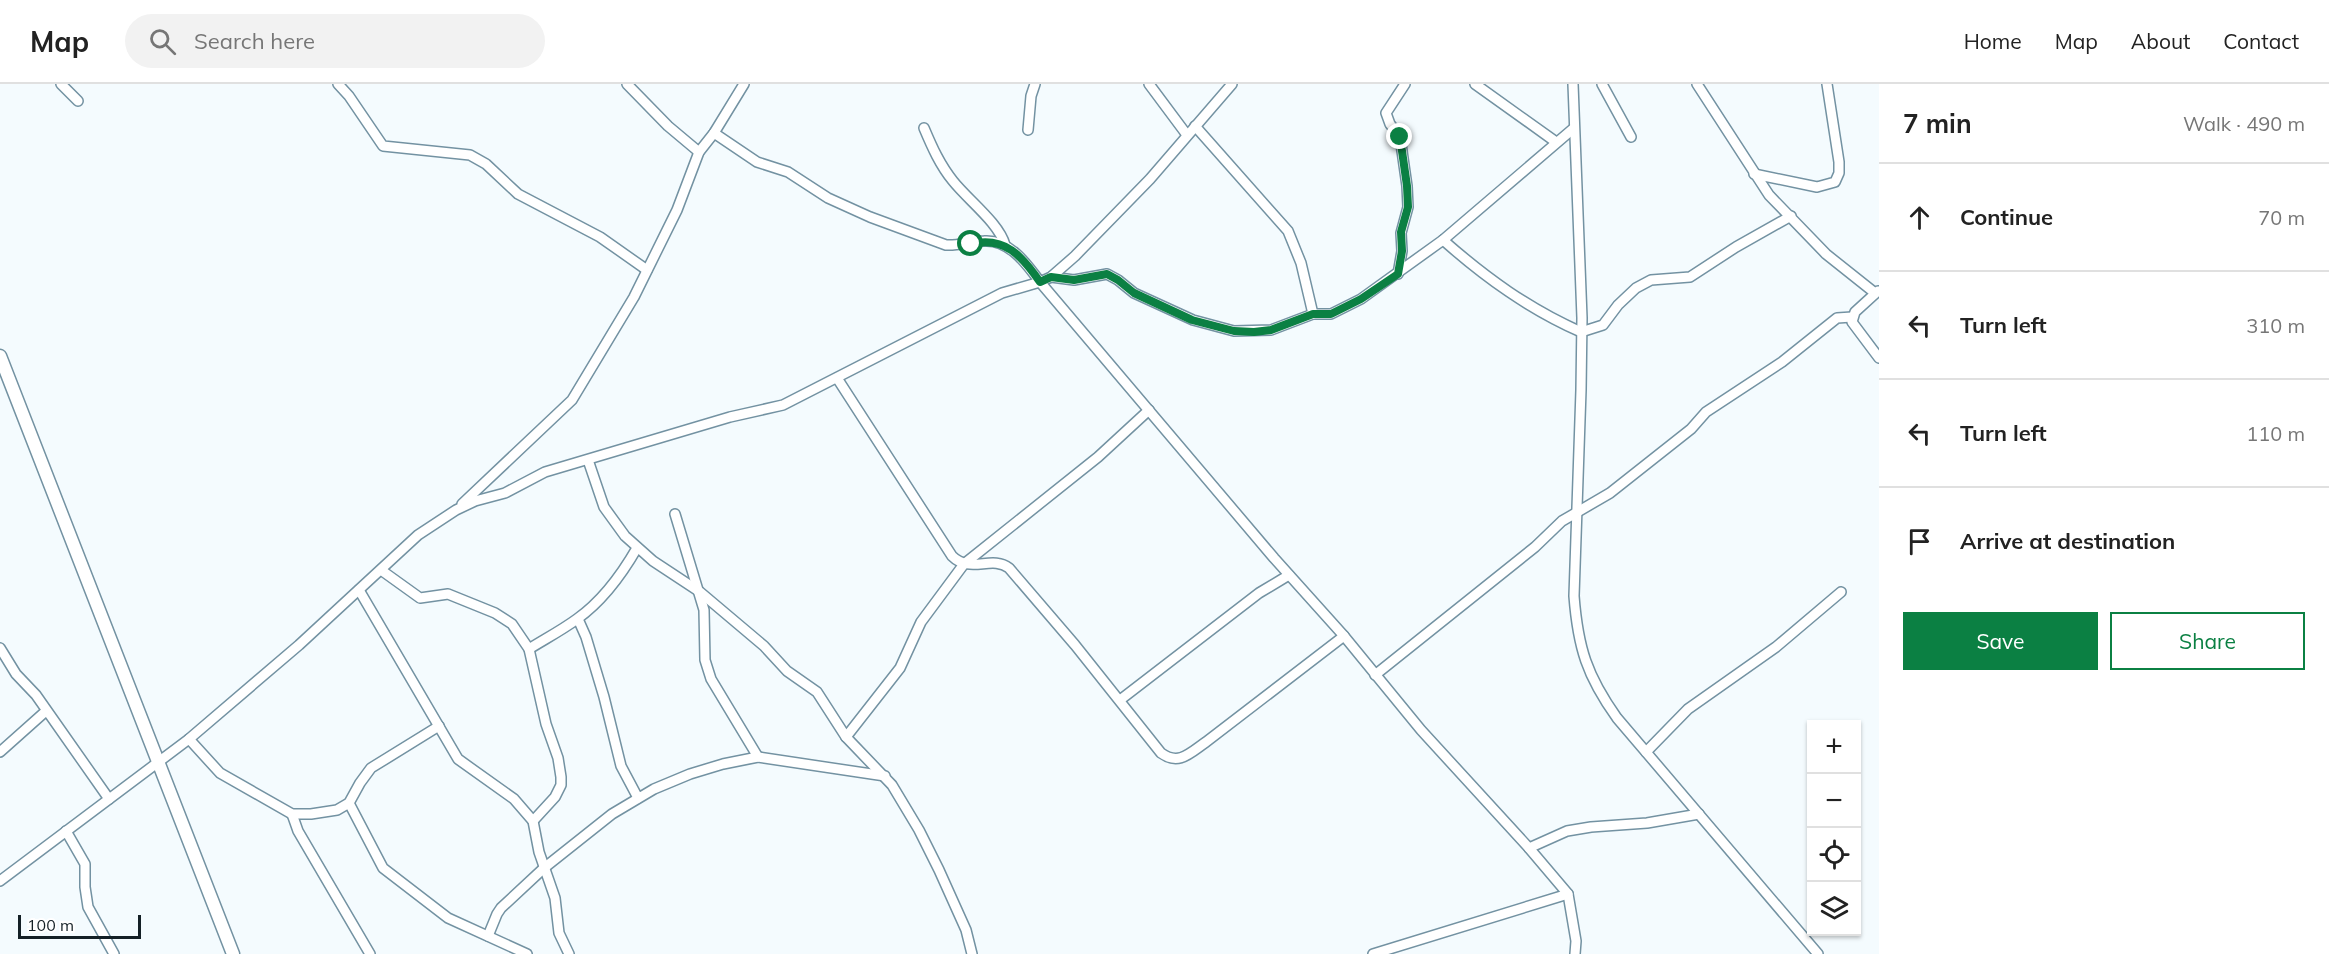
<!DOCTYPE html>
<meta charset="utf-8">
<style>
body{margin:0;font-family:Mulish,sans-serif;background:#f2f2f2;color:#222}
.controls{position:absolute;right:18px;bottom:18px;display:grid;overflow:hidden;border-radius:0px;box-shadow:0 2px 4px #0004}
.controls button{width:54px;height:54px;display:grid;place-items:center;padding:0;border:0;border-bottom:2px solid #e0e0e0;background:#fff;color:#222;font:30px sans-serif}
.scale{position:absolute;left:18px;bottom:15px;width:123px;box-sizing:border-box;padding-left:6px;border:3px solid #142026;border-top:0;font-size:16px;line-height:21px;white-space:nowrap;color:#142026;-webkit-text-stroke:4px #fff;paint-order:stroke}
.stop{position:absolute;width:18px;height:18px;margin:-14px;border:4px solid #0b8043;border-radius:50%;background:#fff}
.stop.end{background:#0b8043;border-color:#fff;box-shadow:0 2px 6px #0008}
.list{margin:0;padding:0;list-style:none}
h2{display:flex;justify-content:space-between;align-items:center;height:78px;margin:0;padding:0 24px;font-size:26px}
h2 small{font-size:20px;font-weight:400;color:#767676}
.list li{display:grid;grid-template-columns:39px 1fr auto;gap:18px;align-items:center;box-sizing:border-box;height:108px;padding:0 24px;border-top:2px solid #e0e0e0}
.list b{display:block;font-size:22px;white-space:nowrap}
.list em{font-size:20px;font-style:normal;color:#767676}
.actions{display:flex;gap:12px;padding:18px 24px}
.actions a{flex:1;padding:14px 0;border:2px solid #0b8043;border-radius:0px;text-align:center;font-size:21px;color:#0b8043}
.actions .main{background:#0b8043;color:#fff}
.icon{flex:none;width:33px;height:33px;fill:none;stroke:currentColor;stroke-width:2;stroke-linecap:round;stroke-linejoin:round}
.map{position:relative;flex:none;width:1879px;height:870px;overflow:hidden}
header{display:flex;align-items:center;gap:36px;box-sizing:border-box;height:84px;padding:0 30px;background:#fff;border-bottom:2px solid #e0e0e0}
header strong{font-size:28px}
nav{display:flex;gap:33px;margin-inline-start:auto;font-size:21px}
.search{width:420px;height:54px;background:#f2f2f2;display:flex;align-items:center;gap:15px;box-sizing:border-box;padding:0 21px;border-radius:33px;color:#767676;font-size:22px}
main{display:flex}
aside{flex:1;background:#fff}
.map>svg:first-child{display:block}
</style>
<header>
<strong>Map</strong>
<div class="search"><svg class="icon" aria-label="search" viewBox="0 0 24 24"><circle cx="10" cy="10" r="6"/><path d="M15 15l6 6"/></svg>Search here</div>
<nav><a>Home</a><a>Map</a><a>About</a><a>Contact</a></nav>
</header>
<main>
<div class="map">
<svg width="1879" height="870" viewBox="0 0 1879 870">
<rect width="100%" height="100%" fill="#f4fbfe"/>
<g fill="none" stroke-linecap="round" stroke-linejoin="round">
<g stroke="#7392a2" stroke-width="12">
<g id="street">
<polyline points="61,0 78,17"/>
<polyline points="338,0 349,12 383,62 470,71 486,80 518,110 600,153 647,186"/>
<polyline points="627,0 668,42 699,68"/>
<polyline points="1149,0 1187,51"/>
<polyline points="1475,0 1556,58"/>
<path d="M 1573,0 L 1582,234 L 1581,306 L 1574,512 C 1578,564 1587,592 1617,634 L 1818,870"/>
<polyline points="1602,0 1631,53"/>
<polyline points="1697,0 1769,111 1826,170 1875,209"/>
<polyline points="1195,42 1288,147 1301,179 1313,230"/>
<path d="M 924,44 C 932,63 940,81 953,97 C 968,116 999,139 1005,161"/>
<polyline points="1028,46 1031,12 1035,0"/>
<path d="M 714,49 L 757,78 L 788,88 L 828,114 L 870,133 L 946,161 C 959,162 970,157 984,157 C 1009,155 1027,180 1040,198 L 1051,193 L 1075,172 L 1150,95 L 1232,0"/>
<polyline points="1754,90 1817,103 1835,98 1839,89 1839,78 1827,0"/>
<path d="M 1443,156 C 1486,194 1529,225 1581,248 L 1603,241 L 1618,221 L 1636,204 L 1651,196 L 1690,193 L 1736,163 L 1791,132"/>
<polyline points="1398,190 1402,167 1401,149 1408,123 1407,102 1400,53 1390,40 1386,29 1405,0"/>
<polyline points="1051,193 1074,196 1107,190 1118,196 1134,209 1193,236 1234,247 1271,246 1313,230 1331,230 1361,215 1443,156 1574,44"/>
<polyline points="1878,207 1855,228 1852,238 1879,274"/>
<path d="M 837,294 L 952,472 C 970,490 992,471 1009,484 L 1075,561 L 1161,669 C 1179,682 1190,669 1206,658 L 1344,552"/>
<polyline points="588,376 604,423 625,452 653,477 700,508 764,562 787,587 817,608 846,653 892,701 919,746 939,786 966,846 972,870"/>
<polyline points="462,420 572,316 634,213 677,126 699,68 714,49 744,0"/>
<polyline points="675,430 704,526 705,576 711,595 758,673"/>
<polyline points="381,486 420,514 448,510 495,529 512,540 529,565 546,640 558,674 561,693 561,701 555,713 533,737"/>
<polyline points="359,506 458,675 514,715 533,737 539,768 555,814 559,849 569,870"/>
<polyline points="578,535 586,553 604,613 621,682 638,714"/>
<polyline points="0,564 16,590 36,611 109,715"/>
<path d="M 529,565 C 545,555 562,546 577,535 C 601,518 622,490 637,464"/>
<polyline points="1375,591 1535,463 1562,437 1610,409 1691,345 1706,328 1782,278 1837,234 1852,233"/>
<polyline points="1120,616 1259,509 1289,491"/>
<polyline points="846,653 900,584 921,538 964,480 1098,373 1149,326"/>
<polyline points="189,655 220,689 292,730 311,730 337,726 349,719 360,699 371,684 439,642"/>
<polyline points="0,668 46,627"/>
<polyline points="1646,668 1688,625 1776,563 1841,508"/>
<polyline points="349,719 383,784 448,834 527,870"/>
<polyline points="292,730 298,747 370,870"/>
<polyline points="66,747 85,780 85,803 88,823 114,870"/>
<polyline points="1529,764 1568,810 1576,857 1575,870"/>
<polyline points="0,797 189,655 299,561 418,451 456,426 475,417 505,409 545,388 730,333 783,321 1002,209 1040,198 1274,474 1344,552 1421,646 1529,764 1567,747 1591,743 1647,739 1699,730"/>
<polyline points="488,852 497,830 501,824 544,784 612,730 654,705 690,690 723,680 758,673 885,692"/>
<polyline points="1373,870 1568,810"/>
</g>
</g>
<g stroke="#7392a2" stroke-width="15">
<polyline id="secondary" points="0,272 233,870"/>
</g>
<use href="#street" stroke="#fff" stroke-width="9"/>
<use href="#secondary" stroke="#fff" stroke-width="12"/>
</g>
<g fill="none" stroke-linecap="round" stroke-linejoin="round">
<path stroke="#0b8043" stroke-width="8" d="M 971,160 C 1005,152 1022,172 1040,198 L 1051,193 L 1074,196 L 1107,190 L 1118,196 L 1134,209 L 1192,236 L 1234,247 L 1254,248 L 1271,246 L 1313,230 L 1331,230 L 1361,215 L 1398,190 L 1402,167 L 1401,148 L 1408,123 L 1407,102 L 1400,53"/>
</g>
</svg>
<div class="controls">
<button>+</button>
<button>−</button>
<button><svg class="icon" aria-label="locate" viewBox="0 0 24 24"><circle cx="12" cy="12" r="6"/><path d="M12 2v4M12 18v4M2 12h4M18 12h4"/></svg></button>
<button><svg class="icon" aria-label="layers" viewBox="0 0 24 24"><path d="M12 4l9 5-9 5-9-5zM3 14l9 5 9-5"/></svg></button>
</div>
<div class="scale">100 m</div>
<div class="stop" style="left:971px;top:160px"></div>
<div class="stop end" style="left:1400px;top:53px"></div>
</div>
<aside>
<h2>7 min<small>Walk · 490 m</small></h2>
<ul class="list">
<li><svg class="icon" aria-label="ahead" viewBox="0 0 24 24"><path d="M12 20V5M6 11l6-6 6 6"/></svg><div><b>Continue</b></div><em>70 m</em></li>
<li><svg class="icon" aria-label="left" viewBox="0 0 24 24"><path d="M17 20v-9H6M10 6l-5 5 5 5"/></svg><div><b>Turn left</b></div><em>310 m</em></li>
<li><svg class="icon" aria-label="left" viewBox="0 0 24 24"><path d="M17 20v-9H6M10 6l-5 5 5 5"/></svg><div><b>Turn left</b></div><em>110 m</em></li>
<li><svg class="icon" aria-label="arrive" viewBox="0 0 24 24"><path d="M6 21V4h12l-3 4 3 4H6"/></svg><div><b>Arrive at destination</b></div></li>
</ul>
<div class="actions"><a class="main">Save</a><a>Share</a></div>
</aside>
</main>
